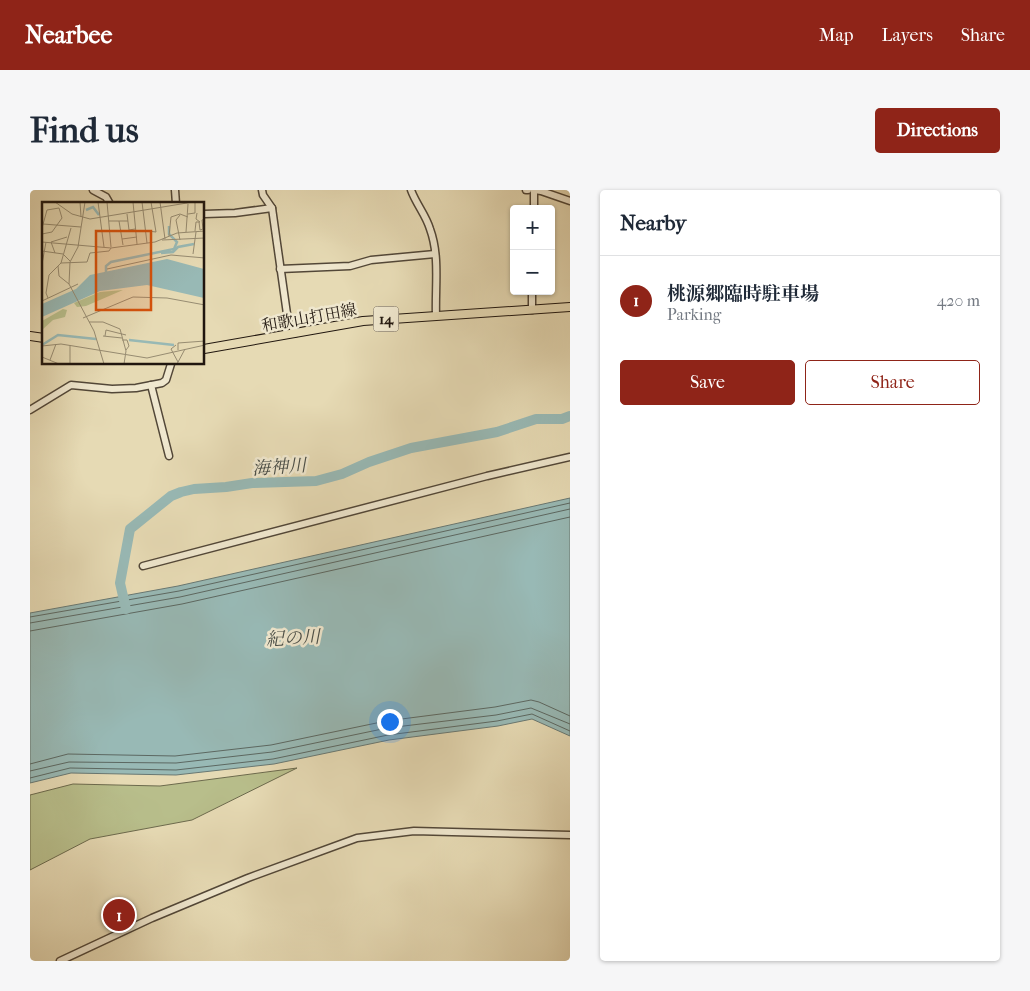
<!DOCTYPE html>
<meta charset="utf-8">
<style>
body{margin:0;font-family:"IM FELL French Canon","Noto Serif JP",serif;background:#f6f6f7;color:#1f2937}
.controls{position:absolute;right:15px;top:15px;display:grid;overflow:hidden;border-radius:5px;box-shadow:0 1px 4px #0004}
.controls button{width:45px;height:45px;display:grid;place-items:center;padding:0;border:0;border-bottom:1px solid #e0e1e3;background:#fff;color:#1f2937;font:25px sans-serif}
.you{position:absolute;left:359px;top:531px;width:18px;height:18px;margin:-12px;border:4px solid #fff;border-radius:50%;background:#1a73e8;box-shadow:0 0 0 8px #1a73e833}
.badge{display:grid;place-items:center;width:32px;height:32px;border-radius:50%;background:#8f2418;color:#fff;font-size:16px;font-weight:700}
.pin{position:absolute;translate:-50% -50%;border:2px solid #fff;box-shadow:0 1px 5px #0006}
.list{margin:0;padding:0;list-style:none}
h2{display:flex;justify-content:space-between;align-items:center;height:65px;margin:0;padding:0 20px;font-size:21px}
h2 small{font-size:16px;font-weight:400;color:#747a83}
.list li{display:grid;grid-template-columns:32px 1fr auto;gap:15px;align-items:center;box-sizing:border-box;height:90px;padding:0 20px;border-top:1px solid #e0e1e3}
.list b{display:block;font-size:19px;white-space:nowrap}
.list p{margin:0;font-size:16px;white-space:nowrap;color:#747a83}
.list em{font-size:16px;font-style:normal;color:#747a83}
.actions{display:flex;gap:10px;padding:15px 20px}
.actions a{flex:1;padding:11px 0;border:1px solid #8f2418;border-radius:5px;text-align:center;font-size:18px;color:#8f2418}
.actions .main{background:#8f2418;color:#fff}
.map{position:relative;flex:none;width:540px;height:771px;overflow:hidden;border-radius:5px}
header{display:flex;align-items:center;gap:30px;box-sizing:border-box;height:70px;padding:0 25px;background:#8f2418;color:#fff}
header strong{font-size:24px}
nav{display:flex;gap:28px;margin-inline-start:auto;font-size:18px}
.intro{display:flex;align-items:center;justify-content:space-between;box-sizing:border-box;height:120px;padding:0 30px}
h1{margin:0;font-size:35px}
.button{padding:12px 22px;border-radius:5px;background:#8f2418;color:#fff;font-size:18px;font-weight:700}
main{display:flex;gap:30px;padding:0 30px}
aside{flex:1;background:#fff;border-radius:5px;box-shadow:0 1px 4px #0004}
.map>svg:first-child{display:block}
</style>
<header>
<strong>Nearbee</strong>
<nav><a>Map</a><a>Layers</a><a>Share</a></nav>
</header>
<div class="intro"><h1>Find us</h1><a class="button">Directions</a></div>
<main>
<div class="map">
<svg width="540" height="771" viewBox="0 0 540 771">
<rect width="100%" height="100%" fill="#e6dab4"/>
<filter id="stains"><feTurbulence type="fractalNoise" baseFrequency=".004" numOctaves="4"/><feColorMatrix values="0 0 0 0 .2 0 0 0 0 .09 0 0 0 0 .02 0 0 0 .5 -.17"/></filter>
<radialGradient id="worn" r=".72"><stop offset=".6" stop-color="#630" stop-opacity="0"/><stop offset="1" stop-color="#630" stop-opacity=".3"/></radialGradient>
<polygon fill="#b8be8b" stroke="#6c6a4d" points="267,578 162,630 60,649 0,680 0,605 43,594 130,596"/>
<polygon fill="#98b9b5" stroke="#687873" points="540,308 540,546 502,529 468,536 359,550 244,574 146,585 41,583 0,593 0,423 148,396"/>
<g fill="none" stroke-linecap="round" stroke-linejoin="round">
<g stroke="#5c6862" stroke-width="1">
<polyline points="0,427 149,401 540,313"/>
<polyline points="0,433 150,407 540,319"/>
<polyline points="0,441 152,414 540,327"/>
<polyline points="0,574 38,564 145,566 241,555 356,531 465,517 501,510 509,512 540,526"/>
<polyline points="0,581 39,572 146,573 242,562 357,538 466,525 501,518 540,534"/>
<polyline points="0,588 40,578 146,580 243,569 358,545 467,531 502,524 540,541"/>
</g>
<polyline stroke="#98b9b5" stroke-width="10" points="96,419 90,393 100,339 141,306 151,302 164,299 196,297 222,293 286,291 312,284 339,272 381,258 467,242 506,229 532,229 540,226"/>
<g stroke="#524738" stroke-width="9">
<g id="minor">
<polyline points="63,0 76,7 80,14"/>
<polyline points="145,0 146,14"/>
<polyline points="232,0 233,5 242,18 258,131 266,143"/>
<path d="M 381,0 C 386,14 396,25 400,39 C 410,66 405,97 406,125"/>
<polyline points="496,0 498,0"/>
<polyline points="505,0 511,1 540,11"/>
<polyline points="504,19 504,0"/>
<polyline points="174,24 205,23 242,18"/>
<polyline points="250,79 320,76 341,70 405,64"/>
<polyline points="502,120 502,101"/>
<polyline points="121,195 139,266"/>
<polyline points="0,220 41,195 82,199 106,198 132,193 136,190 141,174"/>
<polyline points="113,376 457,286 540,267"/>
<polyline points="30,771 122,728 218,688 327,648 384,641 540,645"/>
</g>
</g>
<g stroke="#20160f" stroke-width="10">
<g id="major">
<polyline points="0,146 14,148"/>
<polyline points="174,159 333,131 540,117"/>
</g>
</g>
<use href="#minor" stroke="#efe7ce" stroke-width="6"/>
<use href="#major" stroke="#e6dab4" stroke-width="8"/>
</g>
<g text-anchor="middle" stroke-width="5" stroke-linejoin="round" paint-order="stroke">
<rect fill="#efe7ce" stroke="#5e5548" stroke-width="1" x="343.5" y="116.5" width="25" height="25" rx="4"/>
<g font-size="15" font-weight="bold" fill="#20160f">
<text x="356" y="134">14</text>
</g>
<g font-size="16" fill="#20160f" stroke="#efe7ce">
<text transform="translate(279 127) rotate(-10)" y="6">和歌山打田線</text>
</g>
<g font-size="18" font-style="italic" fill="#4a4f49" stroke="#efe7ce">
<text transform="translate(249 277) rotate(-4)" y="6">海神川</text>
<text transform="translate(263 448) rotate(-3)" y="6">紀の川</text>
</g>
</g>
<g transform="translate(12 12)">
<rect width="162" height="162" fill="#e6dab4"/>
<path d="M 81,88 L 44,104 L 35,105 L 32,101 L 58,90 ZM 21,107 L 25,108 L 23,115 L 11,118 L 0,128 L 0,119 Z" fill="#b8be8b"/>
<path d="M 125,57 L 162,67 L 162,96 L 105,83 L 58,89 L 0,115 L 0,102 L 34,87 L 48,73 Z" fill="#98b9b5"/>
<path fill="none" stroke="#98b9b5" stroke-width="2.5" d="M 44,8 L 51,5 L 57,13M 119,51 L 131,50 L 136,45 L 152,42M 64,73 L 64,64 L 69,60 L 132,47 L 135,40 L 127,32 L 127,24M 87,138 L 132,143M 0,143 L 16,133 L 54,137"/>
<path fill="none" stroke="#978c72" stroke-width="1" d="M 13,0 L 30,12 L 48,17 L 151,0M 38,0 L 39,15M 43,0 L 36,45 L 28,60 L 27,82 L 52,129 L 62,162M 56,0 L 62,45M 65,0 L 69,45M 91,0 L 95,42M 100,0 L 105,41M 118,0 L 123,37M 85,12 L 87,28 L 93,27M 146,12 L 153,11 L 153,0M 67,19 L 86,19M 77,19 L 81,43M 157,20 L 158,28 L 161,27 L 160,18 L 163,17M 1,22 L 39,25M 0,26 L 5,8 L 17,6 L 20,16 L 10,30 L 0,32M 106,29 L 114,30 L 109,0M 153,29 L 154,20 L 158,20 L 154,17 L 155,11M 144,30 L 146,2M 127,34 L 129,15 L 138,12 L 146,15M 80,37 L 95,35M 120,38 L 163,36M 138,38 L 134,18 L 138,13M 0,40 L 69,46 L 113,40 L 135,31 L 163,29M 0,49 L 21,52 L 28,59M 13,51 L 9,40 L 25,35M 151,52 L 154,30M 19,61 L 45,60 L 48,51 L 67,49 L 69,46M 0,62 L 4,40M 16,64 L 17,74 L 27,82M 65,67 L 129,53 L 163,56M 6,96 L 4,91 L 7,73 L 19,61 L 29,26M 0,99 L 36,82M 41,116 L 91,95 L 125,96 L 163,103M 47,120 L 61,120 L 78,127 L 84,149 L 82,162M 61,134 L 80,136M 63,134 L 64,128 L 84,133M 80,138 L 85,138 L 87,144 L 84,148M 28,143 L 28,162M 134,143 L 129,147 L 136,160M 0,144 L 19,142 L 105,156 L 163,143M 136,148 L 136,141 L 163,139M 0,155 L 17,162M 8,158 L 14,142M 135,162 L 143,147"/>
<path fill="#d4520c" fill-opacity="0.15" stroke="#d4520c" stroke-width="2.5" d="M 54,29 L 109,29 L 109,108 L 54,108 Z"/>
<rect width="162" height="162" fill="none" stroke="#20160f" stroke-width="2.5"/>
</g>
<rect width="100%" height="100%" filter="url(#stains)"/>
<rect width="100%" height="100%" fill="url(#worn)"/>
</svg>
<div class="controls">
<button>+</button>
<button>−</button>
</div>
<div class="you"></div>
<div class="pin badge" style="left:89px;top:725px">1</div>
</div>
<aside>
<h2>Nearby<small></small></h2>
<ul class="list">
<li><span class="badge">1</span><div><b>桃源郷臨時駐車場</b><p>Parking</p></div><em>420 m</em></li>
</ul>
<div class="actions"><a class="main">Save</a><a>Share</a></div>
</aside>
</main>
